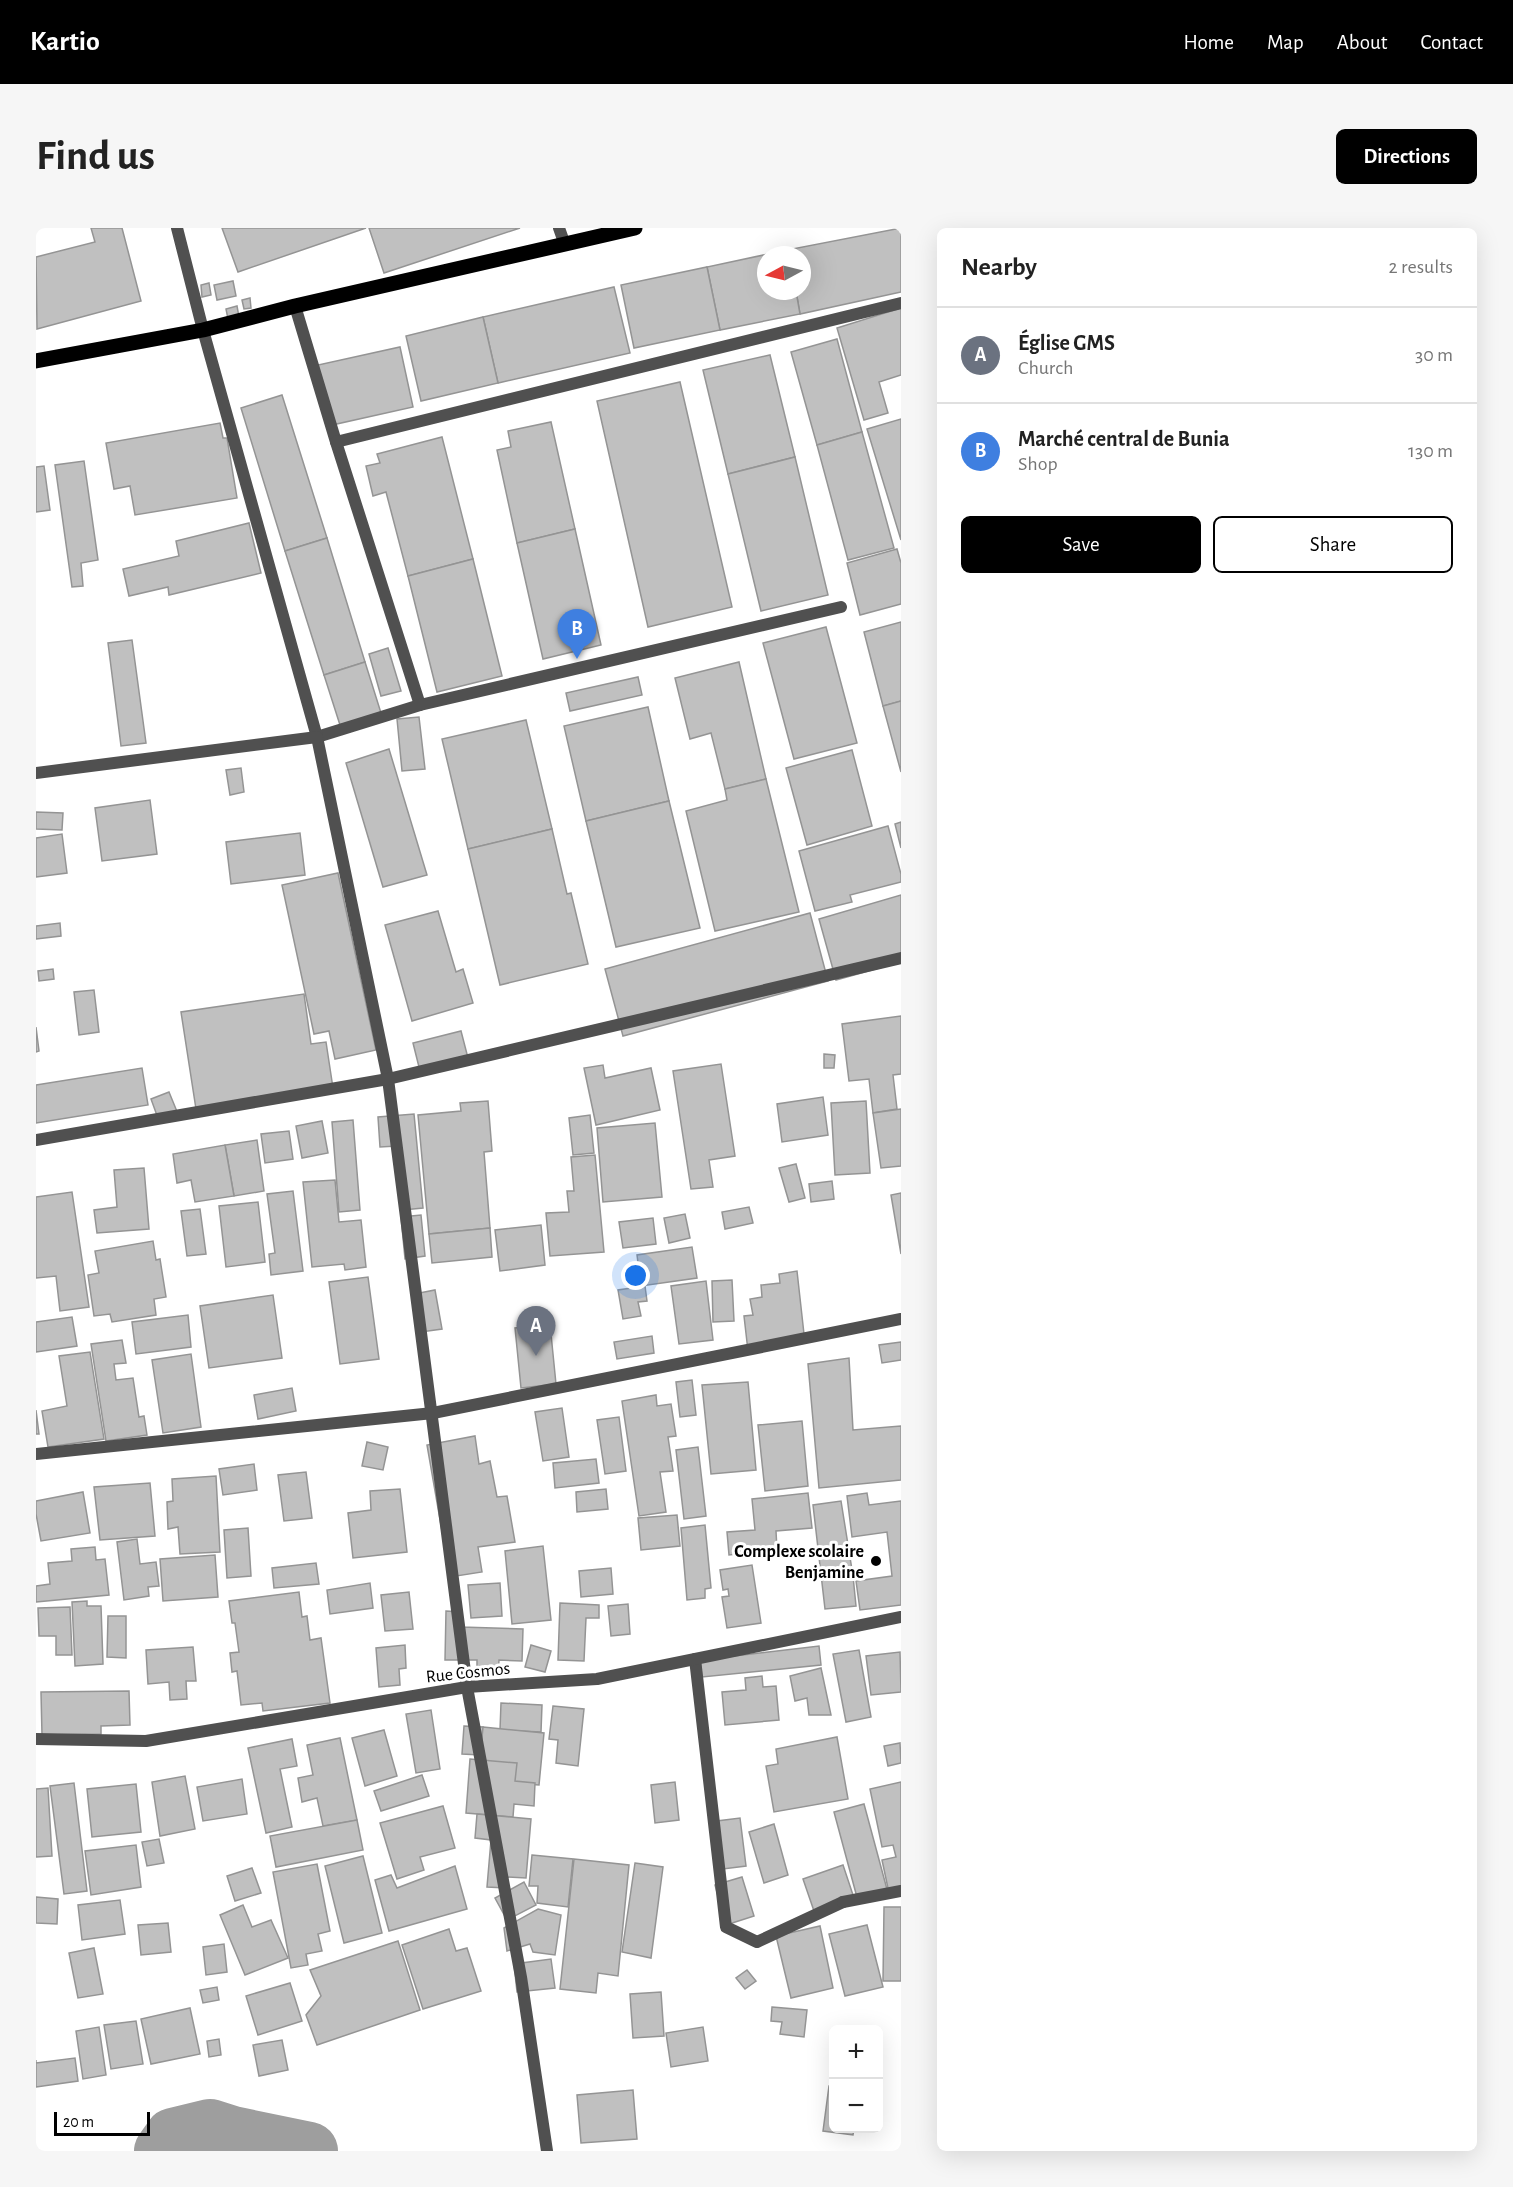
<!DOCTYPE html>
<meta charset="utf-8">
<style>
body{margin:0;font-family:"Alegreya Sans",sans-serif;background:#f6f6f6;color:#222}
.controls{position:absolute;right:18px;bottom:18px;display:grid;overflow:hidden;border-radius:9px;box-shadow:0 6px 24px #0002}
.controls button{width:54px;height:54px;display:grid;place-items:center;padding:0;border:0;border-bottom:2px solid #e0e0e0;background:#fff;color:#222;font:30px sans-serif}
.compass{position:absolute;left:721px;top:18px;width:54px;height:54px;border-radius:50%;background:#fff;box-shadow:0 6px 24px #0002;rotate:263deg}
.scale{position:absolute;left:18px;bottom:15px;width:96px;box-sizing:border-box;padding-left:6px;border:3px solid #000;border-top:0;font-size:16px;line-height:21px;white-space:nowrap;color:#000;-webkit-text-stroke:4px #fff;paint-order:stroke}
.you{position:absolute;left:600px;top:1048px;width:21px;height:21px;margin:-15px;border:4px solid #fff;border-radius:50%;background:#1a73e8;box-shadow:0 0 0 9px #1a73e833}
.badge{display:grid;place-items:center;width:39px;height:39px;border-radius:50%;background:#000;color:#fff;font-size:20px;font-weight:700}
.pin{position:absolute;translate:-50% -50px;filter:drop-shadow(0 2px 3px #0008)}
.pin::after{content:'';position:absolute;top:32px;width:21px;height:18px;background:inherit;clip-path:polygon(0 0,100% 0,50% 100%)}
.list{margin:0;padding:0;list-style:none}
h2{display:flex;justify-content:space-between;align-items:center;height:78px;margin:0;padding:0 24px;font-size:26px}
h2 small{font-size:20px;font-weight:400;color:#767676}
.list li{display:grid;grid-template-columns:39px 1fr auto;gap:18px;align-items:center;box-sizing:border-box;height:96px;padding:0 24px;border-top:2px solid #e0e0e0}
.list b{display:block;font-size:22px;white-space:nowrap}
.list p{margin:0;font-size:20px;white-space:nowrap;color:#767676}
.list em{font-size:20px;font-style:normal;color:#767676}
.actions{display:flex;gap:12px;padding:18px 24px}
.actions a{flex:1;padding:14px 0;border:2px solid #000;border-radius:9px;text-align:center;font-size:21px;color:#000}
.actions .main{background:#000;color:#fff}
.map{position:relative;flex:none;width:865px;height:1923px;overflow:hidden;border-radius:9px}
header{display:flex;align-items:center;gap:36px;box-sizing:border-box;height:84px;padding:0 30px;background:#000;color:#fff}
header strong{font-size:28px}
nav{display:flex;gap:33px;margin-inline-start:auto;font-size:21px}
.intro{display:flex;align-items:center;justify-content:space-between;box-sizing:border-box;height:144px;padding:0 36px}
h1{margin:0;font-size:42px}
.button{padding:15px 27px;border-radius:9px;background:#000;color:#fff;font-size:21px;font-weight:700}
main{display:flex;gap:36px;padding:0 36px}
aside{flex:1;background:#fff;border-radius:9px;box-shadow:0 6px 24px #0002}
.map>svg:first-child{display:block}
</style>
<header>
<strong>Kartio</strong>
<nav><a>Home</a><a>Map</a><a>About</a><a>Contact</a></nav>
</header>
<div class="intro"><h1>Find us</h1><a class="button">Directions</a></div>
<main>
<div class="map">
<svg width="865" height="1923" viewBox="0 0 865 1923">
<rect width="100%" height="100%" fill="#fff"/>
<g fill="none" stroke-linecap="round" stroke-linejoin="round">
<polyline stroke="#9e9e9e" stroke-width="58" points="127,1923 137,1909 174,1900 196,1907 273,1923"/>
</g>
<g fill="#c0c0c0" stroke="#949494" stroke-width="1.5">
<polygon points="55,0 86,0 105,73 1,101 0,29 59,14"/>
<polygon points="186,0 330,0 202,44"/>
<polygon points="333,0 484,0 348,45"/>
<polygon points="865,0 865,64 764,86 760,63 766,63 766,27 752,27 751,22"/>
<polygon points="751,22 752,27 730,27 730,63 760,63 764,86 684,102 671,39"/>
<polygon points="671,39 684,102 598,120 585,57"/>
<polygon points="197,53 200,68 181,72 178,57"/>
<polygon points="173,55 175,67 166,69 165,57"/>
<polygon points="578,59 594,125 462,155 447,89"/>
<polygon points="214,70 215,80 208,81 206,72"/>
<polygon points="201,78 203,89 192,91 190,81"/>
<polygon points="865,80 865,147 843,154 852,185 828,192 801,100"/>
<polygon points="447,89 462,155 385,173 370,108"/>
<polygon points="801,111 826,204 781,217 755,124"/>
<polygon points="364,119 377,179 296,197 282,137"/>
<polygon points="734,127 759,229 692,246 667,142"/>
<polygon points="644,154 696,379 612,399 561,173"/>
<polygon points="246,167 291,310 249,323 205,180"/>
<polygon points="865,191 865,312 831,201"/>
<polygon points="515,194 539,301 481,315 461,222 475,219 472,203"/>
<polygon points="184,195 187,210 191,210 201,270 99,287 94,258 78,261 70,215"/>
<polygon points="826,204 858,320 812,332 781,217"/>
<polygon points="406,209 437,331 372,348 350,264 337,268 330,238 344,235 341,226"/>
<polygon points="759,229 792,367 725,383 692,246"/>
<polygon points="48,233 62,332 45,335 47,358 36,359 19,237"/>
<polygon points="8,238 14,282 0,284 0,239"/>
<polygon points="213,295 225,345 133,367 132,359 93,368 87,341 143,328 140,313"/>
<polygon points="539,301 565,417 507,431 481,315"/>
<polygon points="291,310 329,434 288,447 249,323"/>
<polygon points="861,321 865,335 865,376 824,387 811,335"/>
<polygon points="437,331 466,448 401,464 372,348"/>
<polygon points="865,394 865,473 847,478 828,404"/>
<polygon points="790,399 821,515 758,531 727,415"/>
<polygon points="96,412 110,515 85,518 72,415"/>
<polygon points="352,420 365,463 345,468 333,426"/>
<polygon points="329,434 345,485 304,497 288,447"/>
<polygon points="703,434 730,551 689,561 675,505 654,511 639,450"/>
<polygon points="602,449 606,467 534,483 530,465"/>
<polygon points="865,473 865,544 847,478"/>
<polygon points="612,479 633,573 550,593 528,498"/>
<polygon points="383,489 389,541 366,543 361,491"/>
<polygon points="490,492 516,601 432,621 406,511"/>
<polygon points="353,521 391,647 347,659 310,535"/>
<polygon points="816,522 836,598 771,617 750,540"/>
<polygon points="205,540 208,564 194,567 190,542"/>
<polygon points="730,551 763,684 679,703 650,583 691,572 689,561"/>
<polygon points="114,572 121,626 66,633 59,580"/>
<polygon points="633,573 664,700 580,719 550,593"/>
<polygon points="0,584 27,585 26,602 0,601"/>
<polygon points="865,594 865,620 859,596"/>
<polygon points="852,598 865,646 865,654 814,667 816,674 779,683 763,623"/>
<polygon points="516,601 531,666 535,665 552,736 464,757 432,621"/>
<polygon points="264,605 269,647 195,656 190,614"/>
<polygon points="26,606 31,645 0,649 0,610"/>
<polygon points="302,645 340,822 299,831 293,803 278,806 246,657"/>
<polygon points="865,667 865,734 800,752 783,691"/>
<polygon points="402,683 420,744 427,741 437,775 376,793 349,697"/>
<polygon points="774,685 792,753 587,808 569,741"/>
<polygon points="24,695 25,708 0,711 0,698"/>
<polygon points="17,741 18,751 3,753 2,743"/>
<polygon points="58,762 63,804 43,807 38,764"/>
<polygon points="268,766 275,816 290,814 297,860 160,881 145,784"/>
<polygon points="865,788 865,846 857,847 861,881 837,885 833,851 813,853 806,796"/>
<polygon points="0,799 3,823 0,824"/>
<polygon points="425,803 432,830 384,843 377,815"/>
<polygon points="788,826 799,827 798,840 788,840"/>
<polygon points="685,836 699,928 673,932 677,959 655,961 637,843"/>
<polygon points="567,837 569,850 615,840 624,882 560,897 548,840"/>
<polygon points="106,840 112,877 0,895 0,857"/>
<polygon points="133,864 142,886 123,893 115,871"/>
<polygon points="787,869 792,907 746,914 741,876"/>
<polygon points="452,873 456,923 448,924 454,1000 393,1006 382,887 425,883 424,875"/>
<polygon points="830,873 834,945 799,947 795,875"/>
<polygon points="865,881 865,938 845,940 837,885"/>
<polygon points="378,886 387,980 367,982 361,918 344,919 342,889"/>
<polygon points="554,887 558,925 537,927 533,890"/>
<polygon points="317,892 324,982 303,984 296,894"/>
<polygon points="286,893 292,925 266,930 260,898"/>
<polygon points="619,895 626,969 567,974 561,900"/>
<polygon points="253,903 257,931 229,935 225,906"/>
<polygon points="221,912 228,963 198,968 189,917"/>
<polygon points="189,917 198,968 159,974 155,952 141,955 137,926"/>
<polygon points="559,927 568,1024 514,1028 510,985 533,984 531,963 538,963 535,929"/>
<polygon points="760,936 769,970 753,974 743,940"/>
<polygon points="108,940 113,1001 61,1005 58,982 81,979 78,942"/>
<polygon points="299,952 303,994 325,992 330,1039 309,1042 308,1036 276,1039 267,954"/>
<polygon points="796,953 798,971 775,974 773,956"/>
<polygon points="257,963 267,1043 235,1047 233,1026 239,1025 231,966"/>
<polygon points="36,964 53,1079 24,1083 20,1048 0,1050 0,969"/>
<polygon points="865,965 865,1026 855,967"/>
<polygon points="222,974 229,1034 190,1039 183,978"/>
<polygon points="713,979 717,995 689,1001 686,984"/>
<polygon points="164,981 170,1026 151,1028 145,983"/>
<polygon points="649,986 654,1010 633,1015 628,990"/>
<polygon points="385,987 389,1028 369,1031 365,989"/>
<polygon points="617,990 620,1016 587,1020 583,994"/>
<polygon points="505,997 509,1037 464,1043 459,1002"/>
<polygon points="454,1000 456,1029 396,1035 393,1006"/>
<polygon points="117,1013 120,1032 124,1031 130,1069 118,1071 120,1087 76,1094 74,1086 58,1088 52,1047 63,1045 59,1023"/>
<polygon points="656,1019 661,1050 605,1058 601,1027"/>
<polygon points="761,1043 769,1115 712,1123 708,1088 717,1087 714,1071 726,1069 725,1057 744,1055 743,1046"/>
<polygon points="332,1049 343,1131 304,1136 293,1054"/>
<polygon points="696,1052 698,1093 677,1094 676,1053"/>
<polygon points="670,1053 677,1112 643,1116 635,1058"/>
<polygon points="609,1058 611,1073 602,1074 605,1088 587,1091 582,1062"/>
<polygon points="399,1062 406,1101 385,1104 378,1066"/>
<polygon points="237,1067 246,1130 173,1140 164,1078"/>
<polygon points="152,1087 155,1119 100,1126 96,1094"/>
<polygon points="36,1089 41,1118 0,1124 0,1094"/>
<polygon points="514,1096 520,1156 485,1160 479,1100"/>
<polygon points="616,1108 618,1125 581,1131 578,1114"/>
<polygon points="86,1112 90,1135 78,1136 80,1152 97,1150 103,1189 108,1188 111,1207 70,1213 55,1116"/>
<polygon points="865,1114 865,1132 846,1135 843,1117"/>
<polygon points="54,1124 68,1211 12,1219 6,1183 31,1178 23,1128"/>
<polygon points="155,1126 165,1199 127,1205 116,1132"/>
<polygon points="813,1130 817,1202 865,1198 865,1252 783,1260 772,1136"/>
<polygon points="656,1152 660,1187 644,1189 640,1154"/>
<polygon points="712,1154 720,1242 675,1246 666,1157"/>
<polygon points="256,1160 260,1183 222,1191 218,1167"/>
<polygon points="620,1167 621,1178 635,1176 640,1208 632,1209 637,1243 624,1244 630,1284 603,1288 586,1173"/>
<polygon points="526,1180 533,1229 507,1233 499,1184"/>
<polygon points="0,1182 3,1206 0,1206"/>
<polygon points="583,1189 590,1243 569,1246 561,1192"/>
<polygon points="766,1193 772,1258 729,1263 722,1197"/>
<polygon points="439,1208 443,1236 454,1233 461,1269 471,1268 479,1314 442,1319 446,1344 414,1349 391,1217"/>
<polygon points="331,1214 352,1219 347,1242 326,1238"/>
<polygon points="662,1219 670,1288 648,1291 640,1222"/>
<polygon points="560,1231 563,1255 519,1260 517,1235"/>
<polygon points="218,1236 221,1262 187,1267 183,1241"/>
<polygon points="270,1244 276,1290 248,1293 242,1247"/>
<polygon points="180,1248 184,1324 144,1326 142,1299 132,1301 131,1274 137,1273 136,1251"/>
<polygon points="114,1255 119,1308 64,1312 58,1259"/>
<polygon points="364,1261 371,1324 317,1330 312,1285 335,1282 334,1263"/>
<polygon points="570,1261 572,1281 541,1284 540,1264"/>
<polygon points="47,1264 54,1305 5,1313 0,1286 0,1273"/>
<polygon points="772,1265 776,1300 740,1303 741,1322 693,1327 691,1304 719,1302 716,1271"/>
<polygon points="831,1265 833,1277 865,1273 865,1377 824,1382 820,1353 856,1348 851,1304 816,1309 811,1268"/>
<polygon points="805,1273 817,1348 820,1378 789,1381 777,1277"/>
<polygon points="641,1287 644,1318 605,1322 602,1290"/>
<polygon points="669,1297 675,1360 669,1361 669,1370 651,1372 645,1300"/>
<polygon points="212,1300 215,1348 191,1350 188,1302"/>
<polygon points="101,1311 104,1336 120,1334 123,1358 112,1359 113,1368 88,1372 81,1314"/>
<polygon points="507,1318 515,1392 476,1396 469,1323"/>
<polygon points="59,1319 60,1332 69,1331 73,1367 0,1374 0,1358 14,1356 12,1335 36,1333 35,1321"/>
<polygon points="179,1327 182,1369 127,1373 124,1331"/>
<polygon points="280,1335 283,1356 238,1360 236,1340"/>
<polygon points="716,1337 725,1395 691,1400 686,1369 693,1368 692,1361 687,1362 684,1342"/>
<polygon points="575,1340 577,1366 545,1369 543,1343"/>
<polygon points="334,1355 337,1380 294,1386 291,1362"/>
<polygon points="464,1355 466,1388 435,1390 432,1357"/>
<polygon points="263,1364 266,1389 271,1388 274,1412 285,1410 294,1475 227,1483 226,1475 205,1477 201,1443 196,1444 194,1425 203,1424 199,1395 196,1395 193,1373"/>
<polygon points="373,1364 377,1401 349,1403 345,1367"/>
<polygon points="51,1373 51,1378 65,1378 67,1436 39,1438 36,1374"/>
<polygon points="524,1375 563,1377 563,1390 550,1390 548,1433 522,1432"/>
<polygon points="592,1376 594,1406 575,1408 572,1378"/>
<polygon points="34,1379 36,1427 20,1427 20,1408 3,1408 2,1380"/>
<polygon points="410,1383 425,1384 425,1399 487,1401 486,1433 463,1432 462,1448 441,1447 441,1432 409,1432"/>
<polygon points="72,1388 90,1388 90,1430 71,1429"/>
<polygon points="369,1417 370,1440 363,1441 364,1457 343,1459 340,1420"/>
<polygon points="495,1417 515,1423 509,1444 489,1439"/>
<polygon points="783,1418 785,1437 666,1449 664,1432"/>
<polygon points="157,1419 160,1453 150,1453 151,1471 134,1472 133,1454 112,1456 110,1422"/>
<polygon points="823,1422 835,1489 810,1494 797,1426"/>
<polygon points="864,1424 865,1464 835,1467 830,1428"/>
<polygon points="785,1440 795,1487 773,1487 771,1470 759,1473 754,1448"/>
<polygon points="726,1448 727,1459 740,1458 743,1492 689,1497 686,1464 710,1462 709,1450"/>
<polygon points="93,1463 94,1497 65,1498 65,1506 6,1507 5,1464"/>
<polygon points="465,1475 506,1477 505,1504 464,1502"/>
<polygon points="517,1478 548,1481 542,1538 520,1535 522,1512 513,1511"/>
<polygon points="395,1482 404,1541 380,1545 370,1486"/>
<polygon points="428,1498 447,1499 444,1527 426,1526"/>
<polygon points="447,1499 508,1505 503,1557 442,1553"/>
<polygon points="348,1502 361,1548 329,1558 316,1510"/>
<polygon points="801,1509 812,1571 738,1584 730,1538 742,1536 740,1521"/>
<polygon points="304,1510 321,1592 287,1598 281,1570 266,1574 262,1550 277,1547 271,1517"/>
<polygon points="256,1511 261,1538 244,1541 256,1599 230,1605 212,1520"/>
<polygon points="864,1515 865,1535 852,1538 848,1518"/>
<polygon points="434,1531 481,1535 479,1553 499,1555 498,1578 478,1576 477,1589 430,1585"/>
<polygon points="386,1547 393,1568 345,1583 338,1563"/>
<polygon points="149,1548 159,1601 124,1608 116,1554"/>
<polygon points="206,1551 211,1586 167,1593 161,1559"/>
<polygon points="639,1554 643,1592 619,1595 615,1557"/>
<polygon points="865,1554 865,1663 853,1665 846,1632 860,1629 857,1617 846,1619 834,1561"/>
<polygon points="38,1555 51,1663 28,1666 14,1558"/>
<polygon points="100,1556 105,1604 56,1609 51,1561"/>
<polygon points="12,1560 16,1628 0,1629 0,1561"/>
<polygon points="828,1576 852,1665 822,1673 798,1584"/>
<polygon points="407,1578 419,1620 384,1629 388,1642 361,1651 344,1595"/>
<polygon points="441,1586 495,1591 490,1650 471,1649 470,1660 451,1659 455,1612 439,1610"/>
<polygon points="704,1590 710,1638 687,1641 681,1593"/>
<polygon points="321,1592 327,1622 240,1639 234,1608"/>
<polygon points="738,1596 752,1647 728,1655 713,1604"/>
<polygon points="123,1611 128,1635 111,1638 106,1614"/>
<polygon points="100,1617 105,1659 55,1667 49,1623"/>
<polygon points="496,1627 537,1631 532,1679 501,1675 502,1658 493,1658"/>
<polygon points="327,1628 346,1705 308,1715 289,1638"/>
<polygon points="538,1631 593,1637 582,1748 562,1745 560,1765 524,1761"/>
<polygon points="599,1635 627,1639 615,1730 586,1724"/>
<polygon points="281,1636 294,1703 282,1706 286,1723 270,1726 272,1737 255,1740 237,1644"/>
<polygon points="807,1637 818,1670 778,1683 767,1651"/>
<polygon points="419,1638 431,1681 353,1703 339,1652 355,1647 361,1660"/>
<polygon points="216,1640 225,1665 199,1673 191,1648"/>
<polygon points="706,1649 718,1688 690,1697 679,1657"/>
<polygon points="488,1654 500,1677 471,1692 459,1670"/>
<polygon points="0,1669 22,1671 21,1696 0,1695"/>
<polygon points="84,1672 89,1706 46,1712 42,1677"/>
<polygon points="207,1677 216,1699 235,1692 252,1730 209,1747 184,1687"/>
<polygon points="848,1679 865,1679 865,1753 847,1753"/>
<polygon points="502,1681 525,1687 519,1727 497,1724 494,1716 471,1723 468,1700"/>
<polygon points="132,1695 135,1724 105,1727 102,1697"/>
<polygon points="831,1697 847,1759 809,1768 793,1706"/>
<polygon points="784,1698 797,1760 755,1770 740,1708"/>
<polygon points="413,1701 420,1723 431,1720 445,1763 387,1781 366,1717"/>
<polygon points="362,1713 384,1782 281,1817 270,1787 285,1768 274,1742"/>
<polygon points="188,1716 191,1744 170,1747 167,1719"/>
<polygon points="58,1720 67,1766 42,1770 33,1725"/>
<polygon points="515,1731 519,1760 481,1764 478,1736"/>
<polygon points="711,1742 720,1753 709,1761 700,1750"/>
<polygon points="254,1755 266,1793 222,1807 210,1768"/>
<polygon points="181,1759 183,1772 167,1775 164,1762"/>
<polygon points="625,1764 628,1808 597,1810 594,1766"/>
<polygon points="736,1779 771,1782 768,1809 744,1806 746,1794 735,1793"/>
<polygon points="154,1780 164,1826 115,1836 105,1791"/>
<polygon points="100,1793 107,1836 75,1841 68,1797"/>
<polygon points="63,1799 70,1847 47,1851 40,1803"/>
<polygon points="667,1799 672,1833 635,1839 630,1805"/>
<polygon points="183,1811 185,1827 173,1829 171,1813"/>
<polygon points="246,1812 252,1842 223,1848 217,1817"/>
<polygon points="39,1830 42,1853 0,1859 0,1832 0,1835"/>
<polygon points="793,1858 798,1858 798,1900 818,1900 817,1907 787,1903"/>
<polygon points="597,1862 601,1911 545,1915 541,1867"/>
</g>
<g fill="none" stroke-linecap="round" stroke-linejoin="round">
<g stroke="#505050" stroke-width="12">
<polyline points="523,0 529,17"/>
<polyline points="259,78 300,214 384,477"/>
<polyline points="300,214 865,75"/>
<polyline points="281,509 384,477 805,379"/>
<polyline points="659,1431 690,1699 721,1714 807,1674"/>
</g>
<g stroke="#505050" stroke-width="12">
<polyline points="141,0 167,102 281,509 352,851 431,1459 485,1749 511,1923"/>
<polyline points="0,545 281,509"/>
<polyline points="0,912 352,851 865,730"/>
<polyline points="0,1226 397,1185 865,1091"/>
<polyline points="0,1511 110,1513 431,1459 561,1451 865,1389"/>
<polyline points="807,1674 865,1663"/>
</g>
<polyline stroke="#000" stroke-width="15" points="0,133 167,102 259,78 599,0"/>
</g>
<circle fill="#000" stroke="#fff" stroke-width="2" cx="840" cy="1333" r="6"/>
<g text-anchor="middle" stroke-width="6" stroke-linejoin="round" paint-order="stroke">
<g font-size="18" font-weight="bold" fill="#000" stroke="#fff" text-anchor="end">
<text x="828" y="1329">Complexe scolaire<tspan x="828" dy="21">Benjamine</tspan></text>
</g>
<g font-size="18" fill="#000" stroke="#fff">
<text transform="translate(432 1444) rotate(-6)" y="6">Rue Cosmos</text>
</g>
</g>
</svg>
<div class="controls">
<button>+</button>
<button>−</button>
</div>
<svg class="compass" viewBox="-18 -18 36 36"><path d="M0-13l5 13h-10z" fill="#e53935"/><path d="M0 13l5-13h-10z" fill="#767676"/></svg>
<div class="scale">20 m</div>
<div class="you"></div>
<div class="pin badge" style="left:500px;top:1128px;background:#6b7280">A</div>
<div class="pin badge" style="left:541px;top:431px;background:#3f7fe0">B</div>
</div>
<aside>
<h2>Nearby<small>2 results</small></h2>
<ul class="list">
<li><span class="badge" style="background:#6b7280">A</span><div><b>Église GMS</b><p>Church</p></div><em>30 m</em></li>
<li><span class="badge" style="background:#3f7fe0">B</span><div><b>Marché central de Bunia</b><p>Shop</p></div><em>130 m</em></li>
</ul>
<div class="actions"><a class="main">Save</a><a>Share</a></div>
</aside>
</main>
